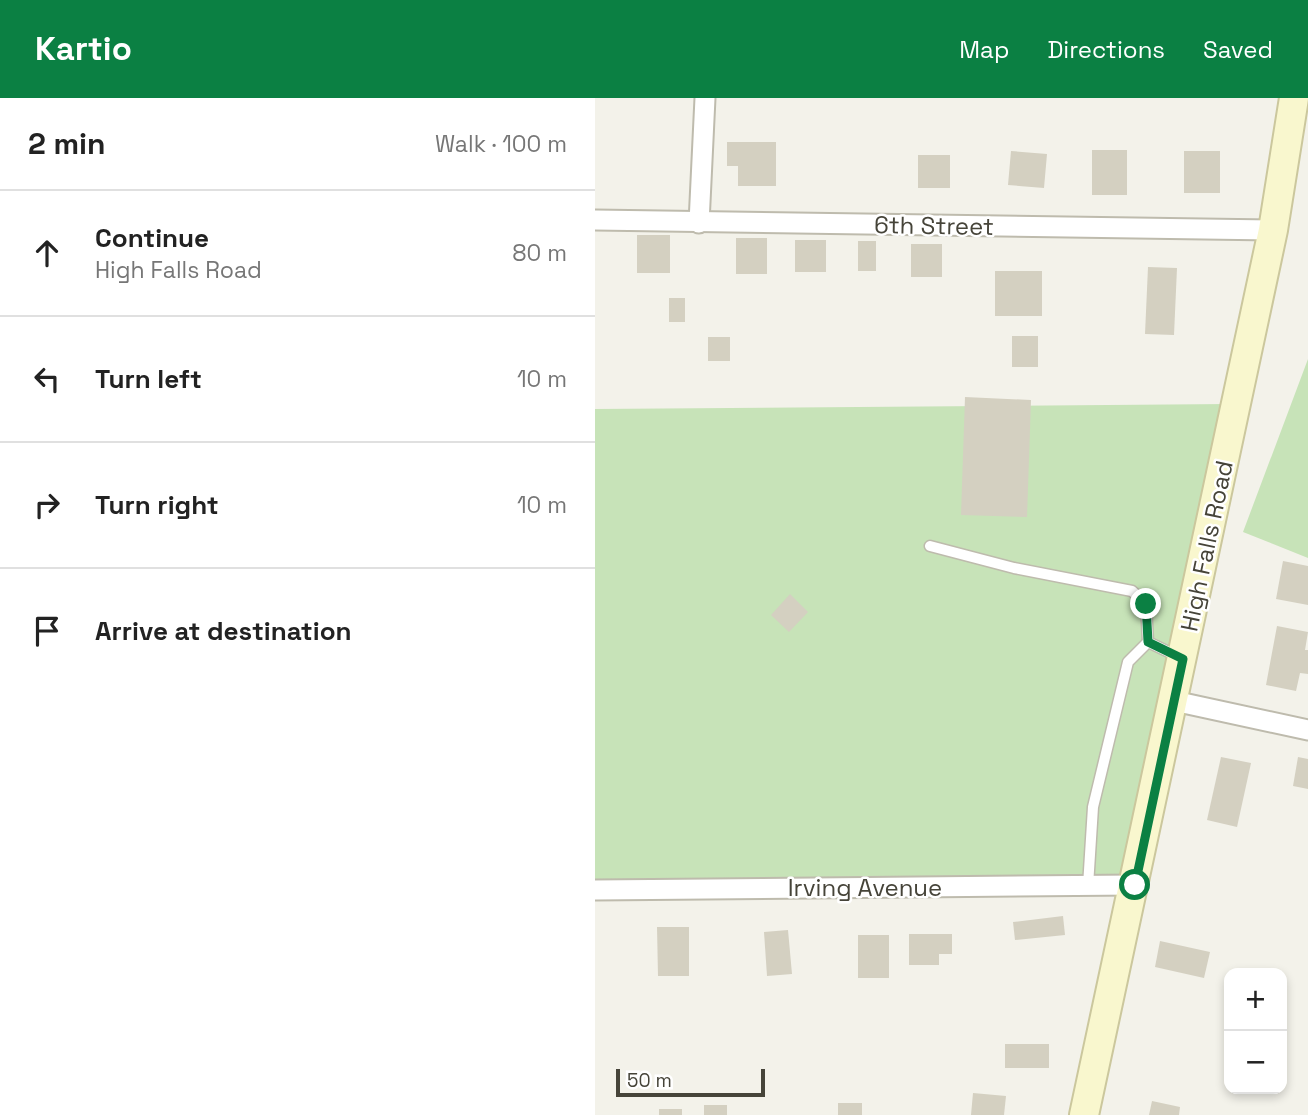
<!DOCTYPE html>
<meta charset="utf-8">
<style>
body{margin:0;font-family:"Space Grotesk",sans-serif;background:#f2f2f2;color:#222}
.controls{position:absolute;right:21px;bottom:21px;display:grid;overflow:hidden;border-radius:14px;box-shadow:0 4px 10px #0003}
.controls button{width:63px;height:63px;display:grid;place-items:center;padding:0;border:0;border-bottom:2px solid #e0e0e0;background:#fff;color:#222;font:35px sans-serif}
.scale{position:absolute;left:21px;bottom:18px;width:149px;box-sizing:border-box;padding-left:7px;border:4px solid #464439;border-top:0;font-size:19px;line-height:24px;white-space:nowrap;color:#464439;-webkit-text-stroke:5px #fff;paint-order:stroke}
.stop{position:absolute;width:21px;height:21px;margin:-16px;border:5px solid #0b8043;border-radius:50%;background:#fff}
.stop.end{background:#0b8043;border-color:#fff;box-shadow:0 2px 7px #0008}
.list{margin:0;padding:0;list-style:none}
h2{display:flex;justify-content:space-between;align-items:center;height:91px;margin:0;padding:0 28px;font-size:30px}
h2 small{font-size:23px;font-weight:400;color:#767676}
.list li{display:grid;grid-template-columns:46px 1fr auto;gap:21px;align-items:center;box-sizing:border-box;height:126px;padding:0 28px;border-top:2px solid #e0e0e0}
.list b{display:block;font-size:26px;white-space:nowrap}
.list p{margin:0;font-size:23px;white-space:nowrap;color:#767676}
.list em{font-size:23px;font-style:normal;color:#767676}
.icon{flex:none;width:38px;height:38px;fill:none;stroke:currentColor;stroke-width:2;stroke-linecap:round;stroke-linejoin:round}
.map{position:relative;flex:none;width:713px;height:1017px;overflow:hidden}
header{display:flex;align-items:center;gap:42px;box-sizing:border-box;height:98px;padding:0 35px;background:#0b8043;color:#fff}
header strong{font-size:33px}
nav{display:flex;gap:38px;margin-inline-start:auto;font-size:24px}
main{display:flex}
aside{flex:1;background:#fff}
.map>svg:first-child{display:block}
</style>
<header>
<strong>Kartio</strong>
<nav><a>Map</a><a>Directions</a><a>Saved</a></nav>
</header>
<main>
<aside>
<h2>2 min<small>Walk · 100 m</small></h2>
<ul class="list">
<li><svg class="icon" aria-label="ahead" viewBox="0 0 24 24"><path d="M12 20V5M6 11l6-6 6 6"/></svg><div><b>Continue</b><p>High Falls Road</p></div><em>80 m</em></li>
<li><svg class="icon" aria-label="left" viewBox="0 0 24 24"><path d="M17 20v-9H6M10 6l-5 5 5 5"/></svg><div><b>Turn left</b></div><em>10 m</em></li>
<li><svg class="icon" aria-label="right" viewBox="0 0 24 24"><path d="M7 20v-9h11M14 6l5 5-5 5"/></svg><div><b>Turn right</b></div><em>10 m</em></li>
<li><svg class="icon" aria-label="arrive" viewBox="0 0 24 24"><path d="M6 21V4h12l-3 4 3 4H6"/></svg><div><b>Arrive at destination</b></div></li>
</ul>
</aside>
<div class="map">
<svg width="713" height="1017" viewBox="0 0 713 1017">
<rect width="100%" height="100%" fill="#f3f2ea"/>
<g fill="#c7e3b8">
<polygon points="713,261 713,460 648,434"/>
<polygon points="634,306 533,784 0,792 0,311"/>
</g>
<g fill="#d4d0c1">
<polygon points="132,44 181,44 181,88 143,88 143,68 132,68"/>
<rect x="497" y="52" width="35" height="45"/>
<polygon points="416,53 452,56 449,90 413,87"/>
<rect x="589" y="53" width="36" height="42"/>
<rect x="323" y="57" width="32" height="33"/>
<rect x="42" y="137" width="33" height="38"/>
<rect x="141" y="140" width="31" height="36"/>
<rect x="200" y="142" width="31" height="32"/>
<rect x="263" y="143" width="18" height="30"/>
<rect x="316" y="146" width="31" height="33"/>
<polygon points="553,169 582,170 579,237 550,236"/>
<rect x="400" y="173" width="47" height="45"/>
<rect x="74" y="200" width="16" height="24"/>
<rect x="417" y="238" width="26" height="31"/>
<rect x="113" y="239" width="22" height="24"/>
<polygon points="370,299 436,302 432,419 366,417"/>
<polygon points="688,463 713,468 713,507 681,501"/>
<polygon points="195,496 213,514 194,534 176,517"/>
<polygon points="682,528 713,534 710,552 713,552 713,576 705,575 701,593 671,587"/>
<polygon points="626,659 656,665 642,729 612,722"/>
<polygon points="703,659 713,661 713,691 698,688"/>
<polygon points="468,818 470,837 420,842 418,824"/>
<polygon points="62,829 94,829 94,878 63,878"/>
<polygon points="193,832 197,876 172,878 169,834"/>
<polygon points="314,836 357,836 357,856 344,856 344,867 314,867"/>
<rect x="263" y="837" width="31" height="43"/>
<polygon points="565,843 615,854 609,880 560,869"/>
<rect x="410" y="946" width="44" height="24"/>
<polygon points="378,995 411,998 409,1017 376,1017"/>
<polygon points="557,1003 585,1009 584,1017 554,1017"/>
<rect x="243" y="1005" width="24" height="12"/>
<rect x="109" y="1007" width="23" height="10"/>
<rect x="64" y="1011" width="23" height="6"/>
</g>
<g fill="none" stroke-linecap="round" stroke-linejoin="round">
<g stroke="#bebbad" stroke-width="13">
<g id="lane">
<polyline points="335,448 419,470 537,493 551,506 553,544 584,559"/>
<polyline points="493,788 498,709 533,564 553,544"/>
</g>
</g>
<g stroke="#bebbad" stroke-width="23">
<g id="street">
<polyline points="0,122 678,132"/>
<polyline points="104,125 110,0"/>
<polyline points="579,603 713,632"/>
<polyline points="0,792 540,787"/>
</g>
</g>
<g stroke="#cbc79d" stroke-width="32">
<polyline id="secondary" points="489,1017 678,132 699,0"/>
</g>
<use href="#lane" stroke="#fff" stroke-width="10"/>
<use href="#street" stroke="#fff" stroke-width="19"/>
<use href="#secondary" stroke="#f9f7ce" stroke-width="28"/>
</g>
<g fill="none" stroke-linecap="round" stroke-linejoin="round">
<polyline stroke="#0b8043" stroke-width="9" points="540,787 588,561 553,544 551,506"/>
</g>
<g text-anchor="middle" stroke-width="5" stroke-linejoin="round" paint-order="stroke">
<g font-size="24" fill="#464439" stroke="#fff">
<text transform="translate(339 128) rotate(1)" y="8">6th Street</text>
<text transform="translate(612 448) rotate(-78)" y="8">High Falls Road</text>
<text x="270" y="798">Irving Avenue</text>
</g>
</g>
</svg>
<div class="controls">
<button>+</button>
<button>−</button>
</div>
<div class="scale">50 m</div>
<div class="stop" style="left:540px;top:787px"></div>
<div class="stop end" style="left:551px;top:506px"></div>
</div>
</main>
